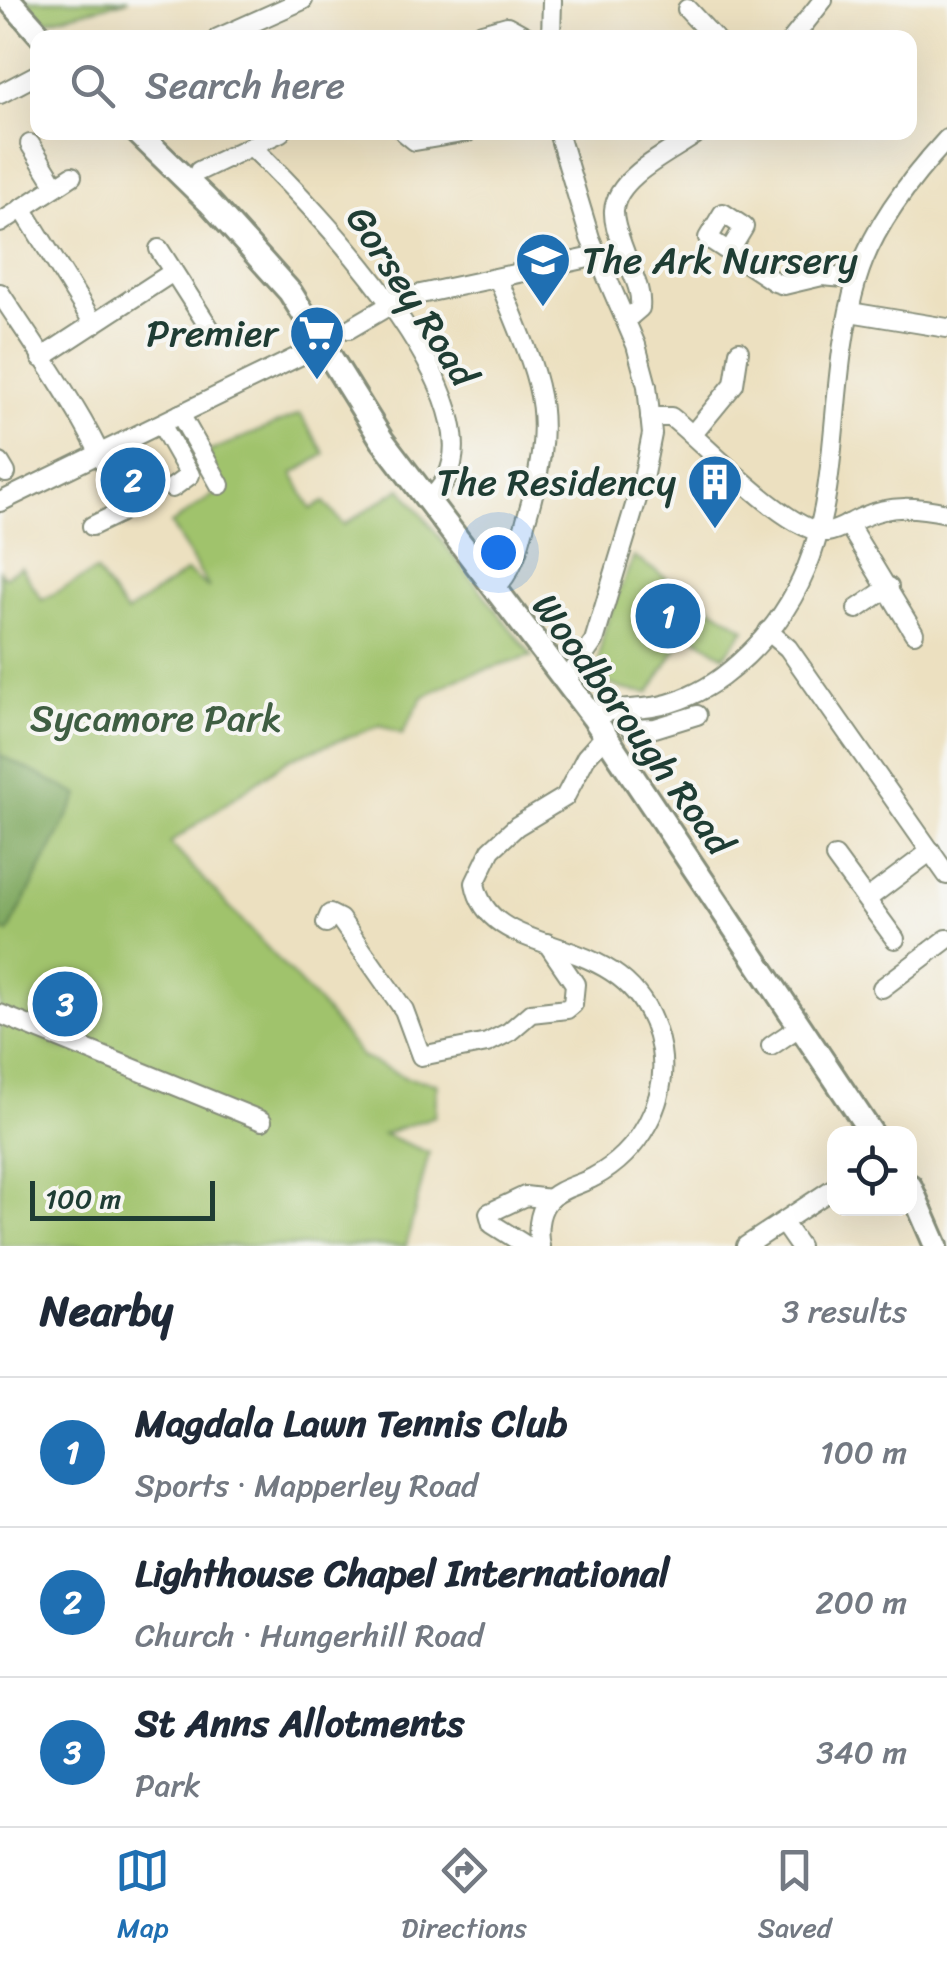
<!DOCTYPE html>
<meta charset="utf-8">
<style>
body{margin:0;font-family:Sriracha,sans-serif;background:#f2f2f3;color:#1f2937}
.controls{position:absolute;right:30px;bottom:30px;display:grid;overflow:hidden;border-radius:20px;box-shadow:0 10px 40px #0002}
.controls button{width:90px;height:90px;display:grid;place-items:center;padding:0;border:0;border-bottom:2px solid #e0e1e3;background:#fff;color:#1f2937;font:50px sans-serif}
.scale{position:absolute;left:30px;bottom:25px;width:185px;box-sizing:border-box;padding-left:10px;border:5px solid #1f3d34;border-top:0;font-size:28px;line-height:35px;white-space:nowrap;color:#1f3d34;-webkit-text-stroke:8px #f6f6f2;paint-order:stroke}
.you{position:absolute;left:498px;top:552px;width:35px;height:35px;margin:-25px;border:8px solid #fff;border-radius:50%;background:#1a73e8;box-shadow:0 0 0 15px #1a73e833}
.badge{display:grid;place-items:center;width:65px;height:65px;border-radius:50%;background:#1f6fb2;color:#fff;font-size:32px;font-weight:700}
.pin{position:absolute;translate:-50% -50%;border:5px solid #fff;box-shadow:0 2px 10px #0006}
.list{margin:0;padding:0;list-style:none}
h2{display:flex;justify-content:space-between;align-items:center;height:130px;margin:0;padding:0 40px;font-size:42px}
h2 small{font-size:32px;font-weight:400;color:#747a83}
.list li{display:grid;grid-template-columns:65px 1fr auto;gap:30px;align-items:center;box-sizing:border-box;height:150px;padding:0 40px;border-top:2px solid #e0e1e3}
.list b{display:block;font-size:38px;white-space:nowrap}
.list p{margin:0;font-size:32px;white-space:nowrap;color:#747a83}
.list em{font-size:32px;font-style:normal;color:#747a83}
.icon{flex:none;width:55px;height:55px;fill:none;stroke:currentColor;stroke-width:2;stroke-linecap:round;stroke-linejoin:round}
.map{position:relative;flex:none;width:947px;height:1246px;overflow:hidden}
.search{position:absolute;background:#fff;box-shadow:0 10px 40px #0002;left:30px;right:30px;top:30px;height:110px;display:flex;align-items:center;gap:25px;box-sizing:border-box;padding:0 35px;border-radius:20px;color:#747a83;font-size:38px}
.sheet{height:580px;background:#fff}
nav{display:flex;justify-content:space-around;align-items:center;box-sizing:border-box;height:140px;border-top:2px solid #e0e1e3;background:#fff;font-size:28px;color:#747a83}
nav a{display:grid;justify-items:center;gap:5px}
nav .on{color:#1f6fb2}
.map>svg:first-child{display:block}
</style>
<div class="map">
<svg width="947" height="1246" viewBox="0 0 947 1246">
<rect width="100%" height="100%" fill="#f6f6f2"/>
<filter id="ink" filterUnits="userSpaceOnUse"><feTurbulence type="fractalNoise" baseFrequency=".01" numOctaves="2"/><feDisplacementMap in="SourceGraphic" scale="20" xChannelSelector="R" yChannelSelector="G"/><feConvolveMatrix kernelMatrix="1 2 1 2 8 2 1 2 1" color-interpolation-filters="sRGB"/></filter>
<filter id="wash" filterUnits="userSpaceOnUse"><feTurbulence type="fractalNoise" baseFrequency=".0048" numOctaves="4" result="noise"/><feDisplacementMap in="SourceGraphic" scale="40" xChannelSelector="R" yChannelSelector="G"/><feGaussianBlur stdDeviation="2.25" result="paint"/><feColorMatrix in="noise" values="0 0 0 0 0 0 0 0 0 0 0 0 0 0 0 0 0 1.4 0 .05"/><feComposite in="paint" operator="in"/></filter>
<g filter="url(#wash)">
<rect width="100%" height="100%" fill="#ece0c0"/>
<g fill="#a0c36c" stroke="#608050" stroke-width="2.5">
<polygon points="25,0 129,0 45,21"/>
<polygon points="300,414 325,454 293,474 311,509 324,502 344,525 401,488 532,656 459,678 423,697 402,734 381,725 289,759 170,843 323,1008 362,1057 406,1078 437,1083 435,1116 383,1134 429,1153 406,1246 0,1246 0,571 4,577 21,567 42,600 96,571 126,613 187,571 209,588 171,524 219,491 208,452"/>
<path d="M 634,557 L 745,629 L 724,656 L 687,632 L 649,693 C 636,691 621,691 610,684 C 580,666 623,582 634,557 Z"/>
</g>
<polygon fill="#80a960" stroke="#50734a" stroke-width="2.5" points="0,755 79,795 8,933 0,929"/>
</g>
<g filter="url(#ink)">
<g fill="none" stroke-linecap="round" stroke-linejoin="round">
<g stroke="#868e7a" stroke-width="22">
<g id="minor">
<polyline points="687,9 714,38"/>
<polyline points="482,33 507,26 529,38"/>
<polyline points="218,38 303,0"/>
<polyline points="551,38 552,0"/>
<polyline points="793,38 823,0"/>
<polyline points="0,94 38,74"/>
<polyline points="404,132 415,141 468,132"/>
<polyline points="558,132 590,238 636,345 647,386 652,434 643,479 594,641 566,681"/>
<polyline points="30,144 56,186"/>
<path d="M 251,146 C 307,200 530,427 427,500"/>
<polyline points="199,171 281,132"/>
<polyline points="22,208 94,324"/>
<polyline points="0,223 72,176"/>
<polyline points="159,249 212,332"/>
<polyline points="729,252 744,227 723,213 708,238 775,282 784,285 822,276 856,279"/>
<path d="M 0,293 C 31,341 117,459 119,513 L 92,526"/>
<polyline points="850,312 947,328"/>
<path d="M 626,320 L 640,308 C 642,289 632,274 626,256 C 621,241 613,225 614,210 C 617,175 674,151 699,132"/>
<polyline points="349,329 402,298 598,256"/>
<polyline points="41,358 173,272"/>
<polyline points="180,414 220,485"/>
<path d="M 650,417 L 671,417 C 704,442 789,535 827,532 C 839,531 852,521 863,517 C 891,504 918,507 947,513"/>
<polyline points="161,424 190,475 172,488"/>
<polyline points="693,434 734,384 739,351"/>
<polyline points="0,463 6,473"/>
<polyline points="0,502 324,344"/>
<polyline points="848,524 914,633"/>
<path d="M 494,589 C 514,571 519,546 526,520 C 559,409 540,383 499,281"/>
<polyline points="857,609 889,587"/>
<polyline points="768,631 788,648 947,875"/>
<path d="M 593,717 C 611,708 632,710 652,707 C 676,704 703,691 722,677 C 864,568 814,425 857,279 C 872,228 911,178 947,139"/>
<polyline points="632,729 655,728 697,715"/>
<polyline points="835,857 895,939"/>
<polyline points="867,899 931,851"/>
<polyline points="326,923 330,914 340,919 404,1010 421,1056 487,1043 509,1032 531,1013 567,1009 573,1004 575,984 547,943"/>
<polyline points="882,988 947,939"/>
<polyline points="0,1014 262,1121"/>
<polyline points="771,1046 799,1027"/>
<polyline points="783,1223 799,1246"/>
<polyline points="527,1246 492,1224 489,1213 525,1196 550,1199"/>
<path d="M 540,1246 C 537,1232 538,1214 547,1202 C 557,1189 580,1185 594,1177 C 639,1153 669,1101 661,1050 C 638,920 490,969 475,883 L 491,850 L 517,826 L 565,797 L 586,757 L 605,736"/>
<polyline points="746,1246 834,1188"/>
</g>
</g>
<g stroke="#868e7a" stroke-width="28">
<g id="major">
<polyline points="9,0 43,38"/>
<polyline points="137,132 209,202 290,292 382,440 593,717 872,1134"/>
<polyline points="910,1186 936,1246"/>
</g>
</g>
<use href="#minor" stroke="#fff" stroke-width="18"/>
<use href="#major" stroke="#fff" stroke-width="22"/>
</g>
</g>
<defs>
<g id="school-pin" transform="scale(2.875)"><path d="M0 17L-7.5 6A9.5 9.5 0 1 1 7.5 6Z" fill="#1f6fb2" stroke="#f6f6f2"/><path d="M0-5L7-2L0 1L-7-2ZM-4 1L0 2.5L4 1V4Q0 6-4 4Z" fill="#fff"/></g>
<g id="supermarket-pin" transform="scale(2.875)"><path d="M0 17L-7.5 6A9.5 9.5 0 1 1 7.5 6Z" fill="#1f6fb2" stroke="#f6f6f2"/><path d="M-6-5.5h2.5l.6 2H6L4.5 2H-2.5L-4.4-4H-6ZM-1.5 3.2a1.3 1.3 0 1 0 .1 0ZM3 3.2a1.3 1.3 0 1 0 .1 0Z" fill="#fff"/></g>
<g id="building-pin" transform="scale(2.875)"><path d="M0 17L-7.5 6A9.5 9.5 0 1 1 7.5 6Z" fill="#1f6fb2" stroke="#f6f6f2"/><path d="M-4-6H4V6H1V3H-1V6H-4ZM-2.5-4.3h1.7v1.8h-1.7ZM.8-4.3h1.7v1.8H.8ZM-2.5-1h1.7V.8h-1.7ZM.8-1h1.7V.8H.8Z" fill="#fff"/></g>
</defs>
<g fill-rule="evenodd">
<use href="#school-pin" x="543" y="260"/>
<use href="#supermarket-pin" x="317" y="333"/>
<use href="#building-pin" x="715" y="482"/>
</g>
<g text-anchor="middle" stroke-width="8" stroke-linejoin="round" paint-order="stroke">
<g font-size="38" fill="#1f3d34" stroke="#f6f6f2" text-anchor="end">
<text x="582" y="273" text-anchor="start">The Ark Nursery</text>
<text x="278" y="346">Premier</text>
<text x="676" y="495">The Residency</text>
</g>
<g font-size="38" fill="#1f3d34" stroke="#f6f6f2">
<text transform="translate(412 296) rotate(57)" y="13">Gorsey Road</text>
<text transform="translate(633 724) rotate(54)" y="13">Woodborough Road</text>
</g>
<g font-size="38" fill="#3f5e42" stroke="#f6f6f2">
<text x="156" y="731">Sycamore Park</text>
</g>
</g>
</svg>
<div class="controls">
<button><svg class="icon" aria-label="locate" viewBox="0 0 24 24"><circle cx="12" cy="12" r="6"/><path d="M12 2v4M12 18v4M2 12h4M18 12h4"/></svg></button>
</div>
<div class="scale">100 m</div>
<div class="you"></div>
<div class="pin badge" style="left:668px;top:616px">1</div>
<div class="pin badge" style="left:133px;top:480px">2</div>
<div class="pin badge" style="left:65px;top:1004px">3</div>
<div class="search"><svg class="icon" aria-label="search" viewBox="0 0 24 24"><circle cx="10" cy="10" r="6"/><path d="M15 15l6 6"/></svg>Search here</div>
</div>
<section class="sheet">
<h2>Nearby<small>3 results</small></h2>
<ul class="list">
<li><span class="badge">1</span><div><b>Magdala Lawn Tennis Club</b><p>Sports · Mapperley Road</p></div><em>100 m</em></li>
<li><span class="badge">2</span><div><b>Lighthouse Chapel International</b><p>Church · Hungerhill Road</p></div><em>200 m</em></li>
<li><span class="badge">3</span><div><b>St Anns Allotments</b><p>Park</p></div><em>340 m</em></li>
</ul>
</section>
<nav>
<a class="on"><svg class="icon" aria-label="map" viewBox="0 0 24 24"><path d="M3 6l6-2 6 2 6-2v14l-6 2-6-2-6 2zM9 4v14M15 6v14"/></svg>Map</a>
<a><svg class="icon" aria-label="directions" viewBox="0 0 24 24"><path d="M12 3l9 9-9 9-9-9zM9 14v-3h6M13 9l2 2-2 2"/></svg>Directions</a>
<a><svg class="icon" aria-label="saved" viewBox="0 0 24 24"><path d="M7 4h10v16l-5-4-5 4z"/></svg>Saved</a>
</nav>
